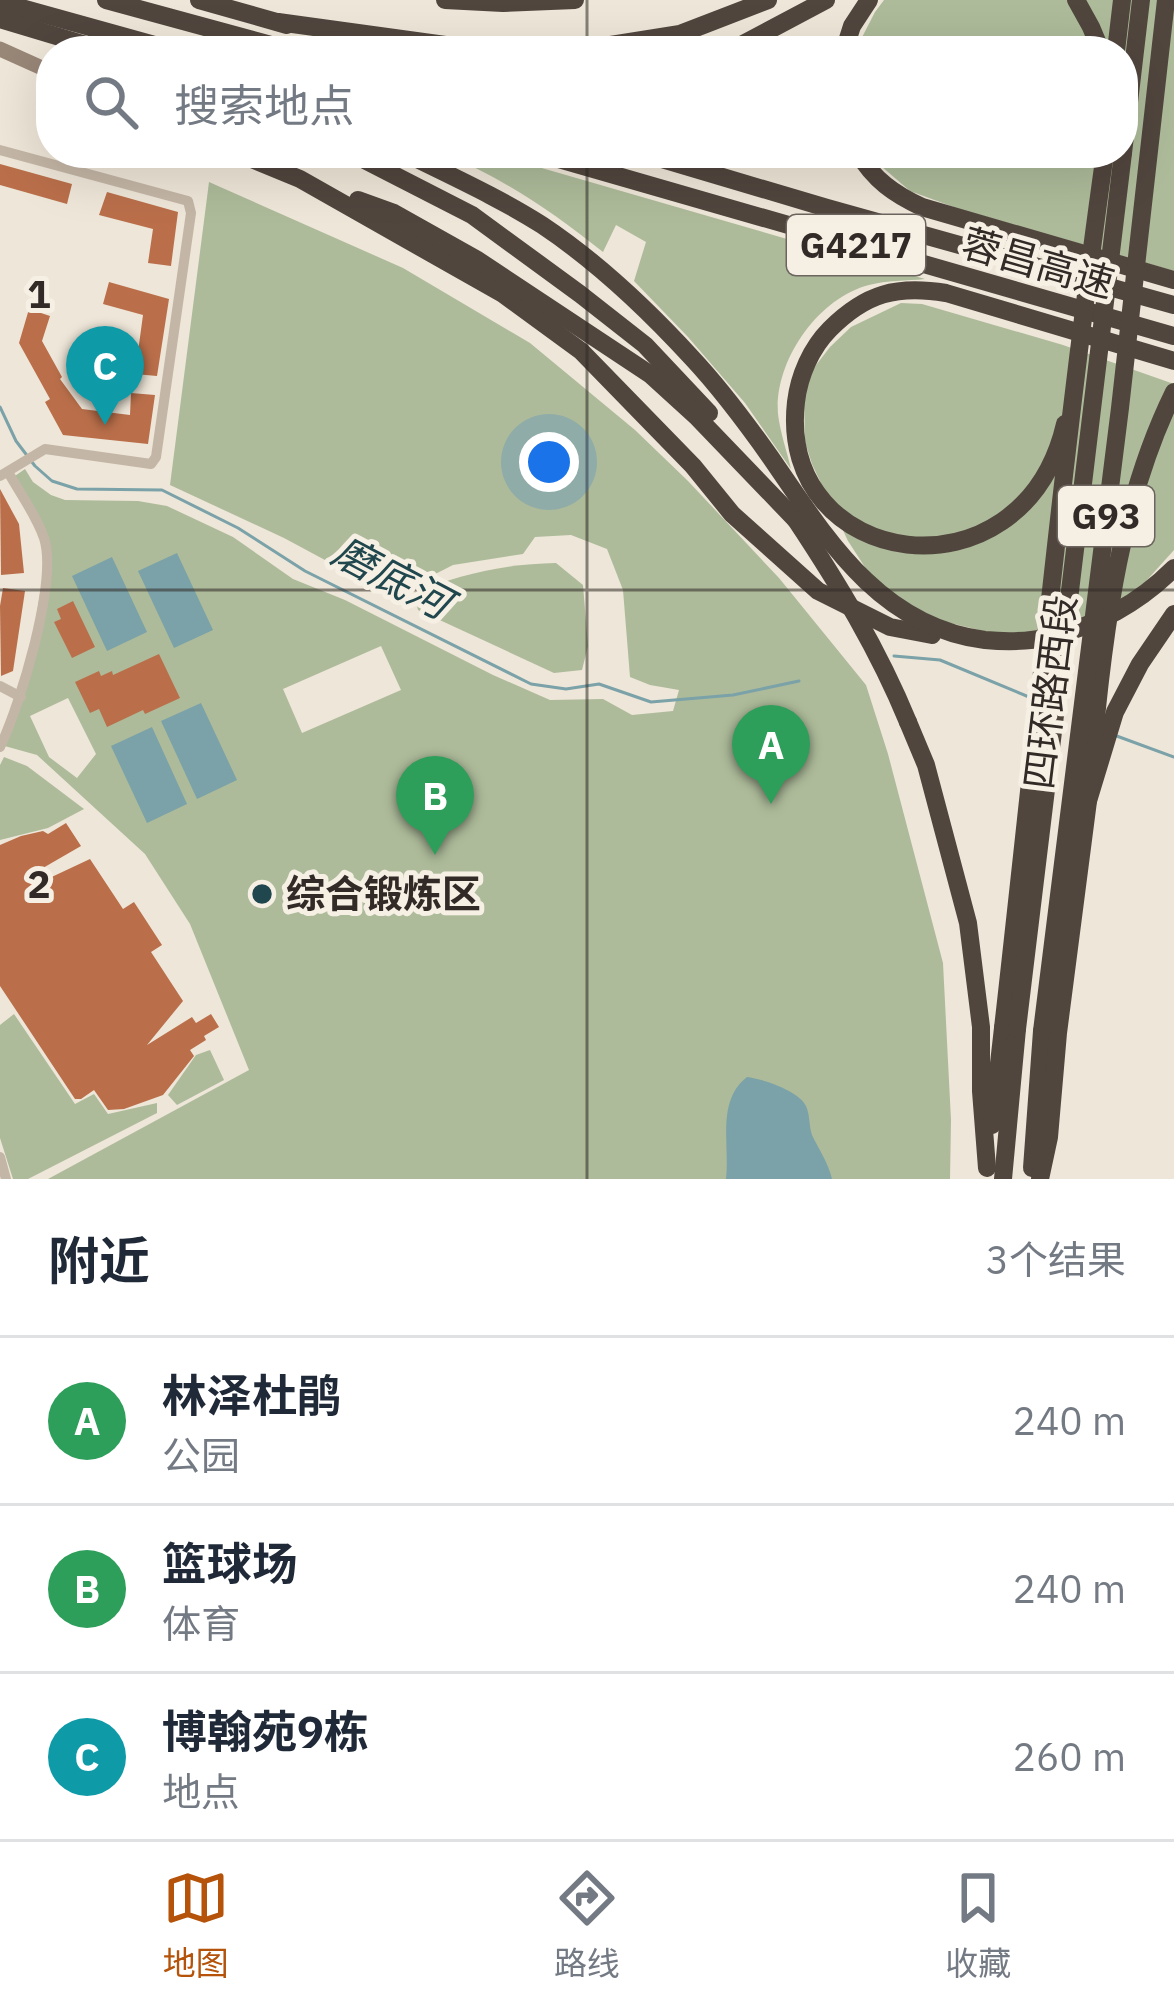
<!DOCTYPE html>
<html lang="zh">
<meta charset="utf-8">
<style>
body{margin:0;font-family:"IBM Plex Sans","Noto Sans SC",sans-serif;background:#f6f6f7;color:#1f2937}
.you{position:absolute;left:549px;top:462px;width:42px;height:42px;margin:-30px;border:9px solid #fff;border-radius:50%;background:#1a73e8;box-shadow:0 0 0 18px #1a73e833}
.badge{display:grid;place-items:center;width:78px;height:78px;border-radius:50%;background:#b45309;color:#fff;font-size:39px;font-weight:700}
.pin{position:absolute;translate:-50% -99px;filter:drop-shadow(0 3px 6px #0008)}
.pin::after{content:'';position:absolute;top:63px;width:42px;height:36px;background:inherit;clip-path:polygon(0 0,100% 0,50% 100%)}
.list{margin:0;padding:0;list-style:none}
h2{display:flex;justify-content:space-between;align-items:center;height:156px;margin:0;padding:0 48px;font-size:51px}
h2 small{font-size:39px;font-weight:400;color:#747a83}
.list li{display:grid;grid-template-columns:78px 1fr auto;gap:36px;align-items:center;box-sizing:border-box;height:168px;padding:0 48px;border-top:3px solid #e0e1e3}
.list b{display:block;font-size:45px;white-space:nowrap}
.list p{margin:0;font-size:39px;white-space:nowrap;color:#747a83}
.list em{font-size:39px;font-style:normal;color:#747a83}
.icon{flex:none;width:66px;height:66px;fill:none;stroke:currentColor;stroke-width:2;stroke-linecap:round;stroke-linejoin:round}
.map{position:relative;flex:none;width:1174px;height:1179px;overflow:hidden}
.search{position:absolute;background:#fff;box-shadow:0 12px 48px #0002;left:36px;right:36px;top:36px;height:132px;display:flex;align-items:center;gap:30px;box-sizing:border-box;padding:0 42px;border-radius:48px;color:#747a83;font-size:45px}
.sheet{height:660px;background:#fff}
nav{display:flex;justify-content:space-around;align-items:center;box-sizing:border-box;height:168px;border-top:3px solid #e0e1e3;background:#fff;font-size:33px;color:#747a83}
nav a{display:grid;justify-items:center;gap:6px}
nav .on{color:#b45309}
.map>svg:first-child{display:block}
</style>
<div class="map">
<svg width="1174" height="1179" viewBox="0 0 1174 1179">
<rect width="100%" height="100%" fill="#eee6d8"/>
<g fill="#adbb9a" fill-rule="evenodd">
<polygon points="884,0 1174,0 1174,271 959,209 910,191 874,160 870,153 1123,153 1123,51 855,51 875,12"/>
<path d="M 443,153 L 497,155 L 925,279 C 907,281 887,280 869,285 C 818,298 774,361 778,414 C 780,432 787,452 791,469 L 745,403 L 688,337 L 634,281 L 646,242 L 616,225 L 603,252 C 550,210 506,180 443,153 Z"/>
<path d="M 209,182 L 403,268 L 530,343 L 635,430 L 688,481 L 779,578 L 866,685 L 888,754 L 943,963 L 951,1120 L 950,1179 L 48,1179 L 249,1070 L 190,924 L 145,854 L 37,755 L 1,745 L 26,678 L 47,552 L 12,478 L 25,469 L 33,482 L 51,495 L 65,500 L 138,501 L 167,506 L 233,537 L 293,579 L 345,600 L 493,675 L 550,700 L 603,699 L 632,715 L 673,711 L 679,690 L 650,685 L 630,677 L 623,590 L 607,549 L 571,535 L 535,537 L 523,554 L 453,565 L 392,596 L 284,538 L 170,485 ZM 381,646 L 401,690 L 302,733 L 283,689 ZM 68,698 L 96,754 L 77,778 L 49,757 L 30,716 Z"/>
<polygon points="901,303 922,304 1063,345 1174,384 1174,550 1130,599 1054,632 1000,635 929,618 872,578 848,541 812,464 805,442 804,397 813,369 830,347 851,327"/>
<path d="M 556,563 L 583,585 L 588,646 L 582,670 L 554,673 L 418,610 L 414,593 C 461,574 505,564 556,563 Z"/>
<polygon points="4,757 27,766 84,809 48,828 0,840 0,765"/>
<polygon points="14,1014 75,1104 94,1094 108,1114 157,1103 157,1113 28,1179 13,1179 0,1138 0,1025"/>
<polygon points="210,1050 224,1080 177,1105 168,1095 196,1055"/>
</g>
<g fill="#7aa2a8">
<polygon points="177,553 213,630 174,648 138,571"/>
<polygon points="112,557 147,632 107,651 72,576"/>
<polygon points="201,703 237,780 197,799 161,721"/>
<polygon points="152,727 187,804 147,823 111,746"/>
<path d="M 747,1077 C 763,1079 799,1091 806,1106 C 810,1115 809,1126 812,1135 C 819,1150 828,1162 832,1179 L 726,1179 C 730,1145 716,1101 747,1077 Z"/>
</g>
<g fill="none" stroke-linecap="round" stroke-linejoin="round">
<g stroke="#7aa2a8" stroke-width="3">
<polyline points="0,407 16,441 35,466 52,481 77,489 162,490 238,528 305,571 531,684 566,689 599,684 651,702 733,695 799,681"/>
<polyline points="894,656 940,660 1029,697"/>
<polyline points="1114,735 1174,757"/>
</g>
</g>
<g fill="#ba6f4a">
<polygon points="0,164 72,184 67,204 0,185"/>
<polygon points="107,192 178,212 171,266 148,263 153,229 99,215"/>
<polygon points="109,282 169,299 157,376 135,374 143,315 103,304"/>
<polygon points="29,309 50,316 42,341 62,377 60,379 82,409 130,415 131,393 155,395 148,444 63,435 45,402 50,399 19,343"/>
<polygon points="0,489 19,524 24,573 1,575"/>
<polygon points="3,588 25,591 13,671 1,676 0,606"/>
<polygon points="73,601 95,647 72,658 54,622 61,619 57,609"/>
<polygon points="159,654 180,698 145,714 143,710 107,727 99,709 90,713 75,682 99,671 101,676 112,671 113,675"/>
<polygon points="66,823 81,846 36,872 41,882 90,859 123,909 134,902 162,945 151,952 183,1001 147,1045 192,1017 196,1023 211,1014 219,1027 204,1036 206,1040 190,1050 194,1056 163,1095 124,1109 108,1110 94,1090 81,1099 75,1099 0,986 0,845 21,836 43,831 48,834"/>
</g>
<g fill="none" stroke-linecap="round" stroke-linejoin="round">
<g stroke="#c4b6a6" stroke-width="10">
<polyline points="0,150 188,201 191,213 156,457 151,464 45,449 0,476"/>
<polyline points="0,686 21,697"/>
<path d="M 0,747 C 20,705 58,582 44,538 C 36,515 20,493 8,472"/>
<polyline points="0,1157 6,1179"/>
</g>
<polyline stroke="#988677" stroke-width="15" points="0,49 51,72"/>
<g stroke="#51463e" stroke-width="18">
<polyline points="106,0 293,51"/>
<polyline points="199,0 287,25"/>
<polyline points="445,0 503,3 575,0"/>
<polyline points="1076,0 1091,27 1101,51"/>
<polyline points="0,2 176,51"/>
<polyline points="0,19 106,51"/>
<polyline points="278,22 489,51"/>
<polyline points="336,40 374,51"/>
<polyline points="541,51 598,47 680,34 768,0"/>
<polyline points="730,51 826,0"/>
<polyline points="844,51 852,26 869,0"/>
<polyline points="1116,51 1122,0"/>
<polyline points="237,153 300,179 503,294 581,351 693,466 732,514 818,591 890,627 932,635"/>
<polyline points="351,153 472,215 580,294 645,345 709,413"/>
<path d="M 405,153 C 451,176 498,197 542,225 C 596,261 648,310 692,358 C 721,389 747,424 771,458 C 826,538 880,627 985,640 C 1007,642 1028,642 1049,637 C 1098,625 1138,604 1174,568"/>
<polyline points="538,153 1174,336"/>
<polyline points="642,153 827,208 1174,305"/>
<path d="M 858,153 C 874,180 894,194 922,207 L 1174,280"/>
<polyline points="1123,153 1141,0"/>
<polyline points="358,200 394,213 476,259 651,375 696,416 796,520"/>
<path d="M 1065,424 C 1022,607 777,570 796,402 C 799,376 811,348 830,329 C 866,293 897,285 946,293 L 1174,361"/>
<polyline points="908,722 926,765 968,923 981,1027 981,1091 987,1168"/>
<polyline points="992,1125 1003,1028"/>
<polyline points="1032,1168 1042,1031"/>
<polyline points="1003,1179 1017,1029"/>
<polyline points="1040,1179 1049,1137 1058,1033 1088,801 1115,712 1140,664 1174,614"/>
</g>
<g stroke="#51463e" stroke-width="18">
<path d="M 796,520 C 839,585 878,649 908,722"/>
<path d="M 1088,801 C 1101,663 1112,518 1174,392"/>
<path d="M 1003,1028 C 1036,736 1064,444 1105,153"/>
<polyline points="1017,1029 1123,153"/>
<polyline points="1042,1031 1120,408 1166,0"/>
</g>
</g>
<path fill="none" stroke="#312a26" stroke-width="3" stroke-opacity="0.55" d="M 587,0 L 587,51M 587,153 L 587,1179M 0,590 L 1174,590"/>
<circle fill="#20474e" stroke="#f6efe4" stroke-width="4.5" cx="262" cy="894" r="12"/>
<g text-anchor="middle" stroke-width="10" stroke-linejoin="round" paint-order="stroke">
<g fill="#f6efe4" stroke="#6c655f" stroke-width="3">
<rect x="787" y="215" width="138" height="60" rx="9"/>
<rect x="1058" y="486" width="96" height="60" rx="9"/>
</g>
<g font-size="36" font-weight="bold" fill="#312a26">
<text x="856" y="258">G4217</text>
<text x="1106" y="529">G93</text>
</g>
<g font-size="39" fill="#312a26" stroke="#f6efe4">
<text transform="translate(1038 263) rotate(16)" y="14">蓉昌高速</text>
<text transform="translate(1050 692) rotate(-83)" y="14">四环路西段</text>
</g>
<g font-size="39" font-weight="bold" fill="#312a26" stroke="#f6efe4" text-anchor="start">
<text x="286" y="908">综合锻炼区</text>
</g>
<g font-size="42" font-style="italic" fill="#20474e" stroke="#f6efe4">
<text transform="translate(392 577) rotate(28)" y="15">磨底河</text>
</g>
</g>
<g font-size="39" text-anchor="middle" font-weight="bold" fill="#312a26" stroke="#f6efe4" stroke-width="10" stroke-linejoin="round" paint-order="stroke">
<text x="39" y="308">1</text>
<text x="39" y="898">2</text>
</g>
</svg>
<div class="you"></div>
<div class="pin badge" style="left:771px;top:804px;background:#2e9e5b">A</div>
<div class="pin badge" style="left:435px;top:855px;background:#2e9e5b">B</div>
<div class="pin badge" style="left:105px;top:425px;background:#0f9aa8">C</div>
<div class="search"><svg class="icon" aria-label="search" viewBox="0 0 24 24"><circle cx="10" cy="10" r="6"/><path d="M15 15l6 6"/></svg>搜索地点</div>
</div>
<section class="sheet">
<h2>附近<small>3个结果</small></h2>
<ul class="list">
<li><span class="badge" style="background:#2e9e5b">A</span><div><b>林泽杜鹃</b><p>公园</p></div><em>240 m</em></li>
<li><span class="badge" style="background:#2e9e5b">B</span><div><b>篮球场</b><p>体育</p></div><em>240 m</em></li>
<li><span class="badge" style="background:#0f9aa8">C</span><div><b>博翰苑9栋</b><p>地点</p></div><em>260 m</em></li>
</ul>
</section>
<nav>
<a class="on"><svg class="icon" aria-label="map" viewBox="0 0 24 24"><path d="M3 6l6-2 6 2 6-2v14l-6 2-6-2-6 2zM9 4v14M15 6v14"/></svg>地图</a>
<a><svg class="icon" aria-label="directions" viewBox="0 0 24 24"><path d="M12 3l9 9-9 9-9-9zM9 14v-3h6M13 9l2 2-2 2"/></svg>路线</a>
<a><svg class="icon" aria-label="saved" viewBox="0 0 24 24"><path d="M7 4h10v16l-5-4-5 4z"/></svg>收藏</a>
</nav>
